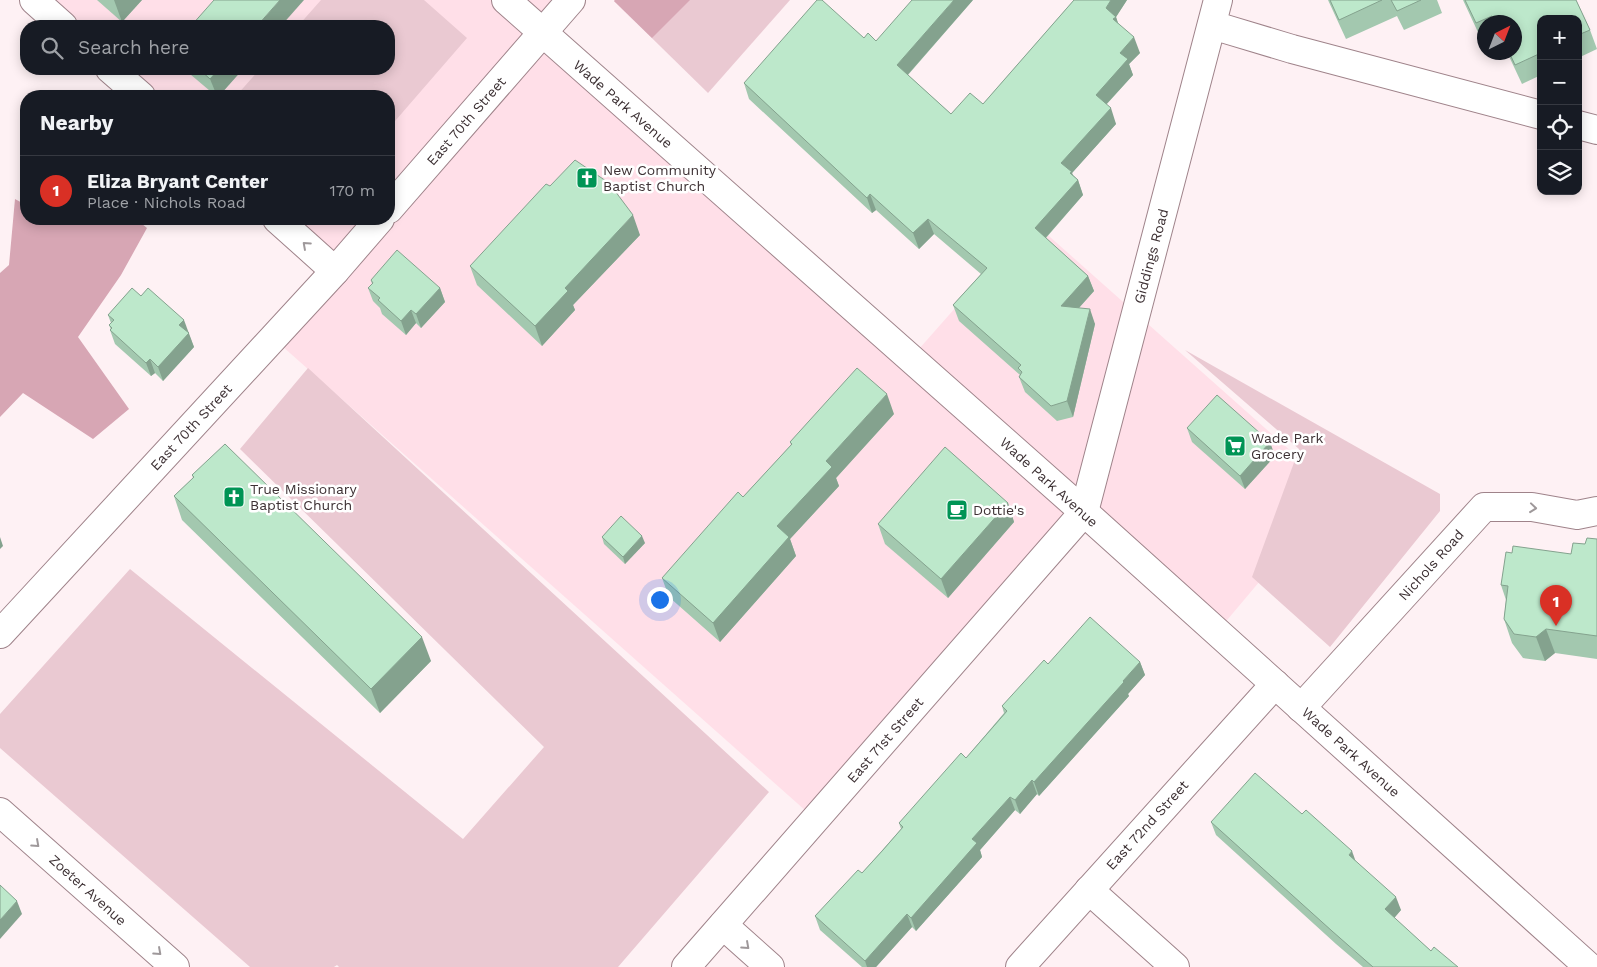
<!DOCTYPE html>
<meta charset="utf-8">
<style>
body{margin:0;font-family:"Work Sans",sans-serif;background:#20242c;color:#f1f3f6}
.controls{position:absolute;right:15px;top:15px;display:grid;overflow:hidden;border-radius:10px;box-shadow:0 2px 12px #0003}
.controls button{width:45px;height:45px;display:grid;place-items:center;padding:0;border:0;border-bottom:1px solid #363941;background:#171b24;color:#f1f3f6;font:25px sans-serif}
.compass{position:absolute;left:1477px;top:15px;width:45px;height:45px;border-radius:50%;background:#171b24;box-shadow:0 2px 12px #0003;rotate:42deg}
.you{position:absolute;left:659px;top:599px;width:18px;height:18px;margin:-12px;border:4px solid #fff;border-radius:50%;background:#1a73e8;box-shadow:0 0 0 8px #1a73e833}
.badge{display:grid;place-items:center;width:32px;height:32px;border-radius:50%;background:#d93025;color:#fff;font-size:16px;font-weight:700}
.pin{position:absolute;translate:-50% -41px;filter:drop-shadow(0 1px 2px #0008)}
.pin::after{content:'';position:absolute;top:26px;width:18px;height:15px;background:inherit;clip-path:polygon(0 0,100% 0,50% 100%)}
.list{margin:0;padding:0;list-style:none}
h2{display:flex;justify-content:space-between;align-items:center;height:65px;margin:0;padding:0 20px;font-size:21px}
h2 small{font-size:16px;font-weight:400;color:#9ea1a6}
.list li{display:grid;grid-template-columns:32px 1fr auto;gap:15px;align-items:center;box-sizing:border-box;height:70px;padding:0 20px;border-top:1px solid #363941}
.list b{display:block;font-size:19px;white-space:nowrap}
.list p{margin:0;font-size:16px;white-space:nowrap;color:#9ea1a6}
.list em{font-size:16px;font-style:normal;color:#9ea1a6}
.icon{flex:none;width:28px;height:28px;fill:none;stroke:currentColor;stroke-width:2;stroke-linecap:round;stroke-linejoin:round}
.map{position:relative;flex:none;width:1597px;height:967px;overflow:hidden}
.search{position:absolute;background:#171b24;box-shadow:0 2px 12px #0003;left:20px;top:20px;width:375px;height:55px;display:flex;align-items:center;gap:12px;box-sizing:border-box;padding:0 18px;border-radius:20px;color:#9ea1a6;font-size:19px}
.panel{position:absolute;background:#171b24;box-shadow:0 2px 12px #0003;left:20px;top:90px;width:375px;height:135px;border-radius:20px}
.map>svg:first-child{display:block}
</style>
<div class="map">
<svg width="1597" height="967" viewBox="0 0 1597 967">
<rect width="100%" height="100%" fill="#fef1f4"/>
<polygon fill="#ffdfe8" points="34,0 571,0 543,32 911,358 1032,221 1336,491 1217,632 1084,512 815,819 273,338 334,271 277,219 389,219 389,96 141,96 110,69 389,69 389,26 63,26"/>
<g fill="#eac9d2">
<polygon points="321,0 424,0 467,38 389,128 389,96 236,96 260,69 389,69 389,26 298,26"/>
<polygon points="615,0 790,0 708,93 614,1"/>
<polygon points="1185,350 1440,494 1440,511 1330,647 1252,577 1299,449"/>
<polygon points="308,368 769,792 618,967 339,967 337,965 334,967 250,967 0,748 0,714 130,569 463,839 544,747 240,449"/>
</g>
<g fill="#d7a6b4">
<polygon points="615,0 690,0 652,38 614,1"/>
<polygon points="15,199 26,205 26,219 136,219 147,228 121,275 78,337 129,409 93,439 23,393 0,417 0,273 9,265"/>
</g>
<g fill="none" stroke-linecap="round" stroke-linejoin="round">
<g stroke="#9f838a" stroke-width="30">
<g id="street">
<polyline points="34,0 63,26"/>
<polyline points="1212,25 1292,49 1541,115"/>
<polyline points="110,69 141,96"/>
<polyline points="1578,125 1597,130"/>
<polyline points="389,209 571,0"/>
<polyline points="277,219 335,271"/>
<polyline points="1084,512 1218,0"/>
<polyline points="0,634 335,271 380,219"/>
<polyline points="1301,708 1484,507 1532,507 1577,515 1597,511"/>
<polyline points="0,812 175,967"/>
<polyline points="1089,890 1175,967"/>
<polyline points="723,925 770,967"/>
<polyline points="1020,967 1275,684"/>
</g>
</g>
<g stroke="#9f838a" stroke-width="30">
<g id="secondary">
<polyline points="506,0 1084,512 1589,967"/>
<polyline points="686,967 1084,512"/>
</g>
</g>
<use href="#street" stroke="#fff" stroke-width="28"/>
<use href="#secondary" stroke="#fff" stroke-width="28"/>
</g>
<g fill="#a3c8af">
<polygon points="97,0 142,0 122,22"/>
<polygon points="973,0 908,75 951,114 983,104 1074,0 1127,0 1116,17 1118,23 1140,53 1129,64 1133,75 1106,105 1116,124 1072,173 1073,175 1078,180 1083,195 1046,238 1088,276 1094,291 1079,308 1095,324 1073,417 1057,421 1025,392 1019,377 1020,375 959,321 953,305 981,274 934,234 919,249 876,210 872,213 749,99 744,83 864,38 876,41"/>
<polygon points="1328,0 1437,0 1442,13 1404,30 1397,16 1346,39"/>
<polygon points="1463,0 1576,0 1590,30 1597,49 1578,58 1578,19 1541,19 1541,75 1522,84 1507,52 1514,52 1514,22 1484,22 1484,42 1483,43"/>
<polygon points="184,69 243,69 219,96 216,96"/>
<polygon points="550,186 640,235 573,305 575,310 542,346 477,285 470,266"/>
<polygon points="371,280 440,288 445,302 421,328 416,323 406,335 382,314 380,308 373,301 368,288 372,284"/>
<polygon points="141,296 188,332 194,347 163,381 155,373 151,376 115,344 110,330 111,330 109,325 111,323 108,315"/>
<polygon points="894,414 836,478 839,486 790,539 796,556 720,642 669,597 662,578 743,497 791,445 790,442"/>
<polygon points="1187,428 1275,456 1245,489 1192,442"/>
<polygon points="192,475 431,661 380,713 182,520 174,496 193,478"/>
<polygon points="1008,503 1014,522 948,598 885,544 878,524"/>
<polygon points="602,537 645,543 625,564 604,544"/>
<polygon points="1597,539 1597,659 1555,653 1545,661 1523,658 1512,643 1504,619 1506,600 1501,585 1512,553 1571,554 1585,544"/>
<polygon points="1140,662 1145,675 1128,694 1129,696 1039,796 1037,794 1020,814 1015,810 980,850 982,857 916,931 912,927 876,967 862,967 820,930 815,916 862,873 901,829 899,823 966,758 1004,713 1002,706 1048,664"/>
<polygon points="1302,814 1356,862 1401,910 1394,918 1431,951 1458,967 1363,967 1336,944 1216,835 1211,822"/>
</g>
<g fill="#84a28e">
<polygon points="114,0 142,0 122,22"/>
<polygon points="280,0 304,0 281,26 257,26"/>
<polygon points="954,0 973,0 903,80 897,65"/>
<polygon points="1111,0 1127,0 1116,17 1121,32 1106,8"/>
<polygon points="1134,37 1140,53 1129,64 1133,75 1101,110 1096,95 1120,53"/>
<polygon points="219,69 243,69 219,96 217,96 210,79"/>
<polygon points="1111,108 1116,124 1072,173 1075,182 1078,180 1083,195 1041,243 1035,228 1061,163"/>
<polygon points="870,194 876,210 872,213 867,198"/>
<polygon points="633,215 640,235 573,305 575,310 542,346 535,326 565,288"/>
<polygon points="928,219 934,234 919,249 913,233"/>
<polygon points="1088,276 1094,291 1067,321 1061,306"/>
<polygon points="440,288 445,302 421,328 416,314"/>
<polygon points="1090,309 1095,324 1073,417 1067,401"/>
<polygon points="411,310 416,323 406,335 401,321"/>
<polygon points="184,320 194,347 163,381 158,367 179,325"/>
<polygon points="150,359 155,373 151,376 146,363"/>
<polygon points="887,394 894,414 836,478 839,486 790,539 796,556 720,642 713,623 777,526 826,461"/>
<polygon points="1270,442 1275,456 1245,489 1240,476"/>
<polygon points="1008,503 1014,522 948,598 941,579"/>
<polygon points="642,536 645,543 625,564 623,557"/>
<polygon points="0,537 3,546 0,549"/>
<polygon points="1546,629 1555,653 1545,661 1536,637"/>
<polygon points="422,637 431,661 380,713 371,689"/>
<polygon points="1140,662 1145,675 1128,694 1129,696 1039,796 1034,782"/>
<polygon points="1032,780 1037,794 1020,814 1015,800"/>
<polygon points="1010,797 1015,810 980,850 982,857 916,931 911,918 972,839"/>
<polygon points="1352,851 1357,865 1349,855"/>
<polygon points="1396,897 1401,910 1390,923 1385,909"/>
<polygon points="17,901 22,914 0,939 0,920"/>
<polygon points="907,914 912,927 876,967 867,967 865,961"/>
</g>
<g fill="#bde8cb" stroke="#84a28e">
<polygon points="214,0 280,0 257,26 191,26"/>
<polygon points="817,0 822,0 864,38 868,33 876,41 912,0 954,0 897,65 951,114 970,93 983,104 1074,0 1111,0 1106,8 1116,17 1113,19 1134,37 1120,53 1128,59 1096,95 1111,108 1061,163 1072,172 1070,173 1078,180 1035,228 1088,276 1061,306 1090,309 1067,401 1051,406 1019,377 1022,372 1018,368 1021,365 953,305 987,268 928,219 913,233 870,194 867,198 744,83"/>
<polygon points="1330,0 1382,0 1339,20"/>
<polygon points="1391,0 1421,0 1397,11"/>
<polygon points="1465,0 1576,0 1590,30 1578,35 1578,19 1541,19 1541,53 1515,65 1509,52 1514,52 1514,22 1495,22 1492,16 1476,23"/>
<polygon points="199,69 219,69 210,79"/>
<polygon points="575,160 609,183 633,215 565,288 568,291 535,326 470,266 546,184 550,186"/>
<polygon points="397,250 440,288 416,314 411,310 401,321 378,300 380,298 368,288 373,283 371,280"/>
<polygon points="132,288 141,296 148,288 184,320 179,325 189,333 158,367 150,359 146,363 110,330 112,328 109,325 114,320 108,315"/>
<polygon points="857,368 887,394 826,461 832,467 777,526 789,537 713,623 662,578 738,492 743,497 792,444 790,442"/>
<polygon points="1217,395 1270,442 1240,476 1187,428"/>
<polygon points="225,444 422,637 371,689 174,496 194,477 192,475"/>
<polygon points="945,447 1008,503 941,579 878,524"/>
<polygon points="621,516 642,536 623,557 602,537"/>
<polygon points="1587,538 1597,539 1597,636 1546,629 1536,637 1514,634 1504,619 1508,586 1501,585 1506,552 1512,553 1513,546 1571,554 1573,543 1585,544"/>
<polygon points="1090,617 1140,662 1123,681 1124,682 1034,782 1032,780 1015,800 1010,797 972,839 977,843 911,918 907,914 865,961 815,916 858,870 862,873 883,850 903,827 899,823 961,753 966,758 1007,711 1002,706 1044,660 1048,664"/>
<polygon points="1255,773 1302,814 1306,810 1352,851 1349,855 1396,897 1385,909 1431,951 1434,947 1458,967 1373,967 1332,931 1211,822"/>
<polygon points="0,885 17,901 0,920"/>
</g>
<defs><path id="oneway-chevron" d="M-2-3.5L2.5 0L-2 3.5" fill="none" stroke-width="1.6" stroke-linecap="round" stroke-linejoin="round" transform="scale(1.25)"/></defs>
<g stroke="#9e989a">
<use href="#oneway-chevron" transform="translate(306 245) rotate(-138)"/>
<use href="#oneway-chevron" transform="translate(1533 508) rotate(6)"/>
<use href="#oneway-chevron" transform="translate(36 844) rotate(42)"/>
<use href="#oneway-chevron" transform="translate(746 946) rotate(42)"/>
<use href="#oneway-chevron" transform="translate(158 952) rotate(42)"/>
</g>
<defs>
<g id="church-square" transform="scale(1.125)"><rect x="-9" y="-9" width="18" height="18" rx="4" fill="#009455" stroke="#fff"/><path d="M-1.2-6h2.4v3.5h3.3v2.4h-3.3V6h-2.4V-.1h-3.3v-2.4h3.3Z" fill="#fff"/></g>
<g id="supermarket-square" transform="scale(1.125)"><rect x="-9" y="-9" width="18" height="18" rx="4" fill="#009455" stroke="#fff"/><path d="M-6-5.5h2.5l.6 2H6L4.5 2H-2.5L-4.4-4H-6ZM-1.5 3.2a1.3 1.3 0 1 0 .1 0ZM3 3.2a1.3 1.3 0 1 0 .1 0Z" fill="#fff"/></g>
<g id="cafe-square" transform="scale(1.125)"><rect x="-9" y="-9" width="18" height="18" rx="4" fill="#009455" stroke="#fff"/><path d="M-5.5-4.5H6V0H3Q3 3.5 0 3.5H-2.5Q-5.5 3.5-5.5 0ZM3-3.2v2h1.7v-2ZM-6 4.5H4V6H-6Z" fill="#fff"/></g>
</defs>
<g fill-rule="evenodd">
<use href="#church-square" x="587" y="178"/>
<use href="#supermarket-square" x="1235" y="446"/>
<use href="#church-square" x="234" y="497"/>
<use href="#cafe-square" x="957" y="510"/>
</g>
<g text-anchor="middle" stroke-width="5" stroke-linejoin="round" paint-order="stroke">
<g font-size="14" fill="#3d3134" stroke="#fff">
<text transform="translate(623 104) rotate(41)" y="5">Wade Park Avenue</text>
<text transform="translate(466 121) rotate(-49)" y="5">East 70th Street</text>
<text transform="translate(1151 256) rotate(-75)" y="5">Giddings Road</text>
<text transform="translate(191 427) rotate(-47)" y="5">East 70th Street</text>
<text transform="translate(1049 482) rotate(42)" y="5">Wade Park Avenue</text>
<text transform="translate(1431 565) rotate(-48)" y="5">Nichols Road</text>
<text transform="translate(885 740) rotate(-49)" y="5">East 71st Street</text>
<text transform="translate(1351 752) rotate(42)" y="5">Wade Park Avenue</text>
<text transform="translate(1147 825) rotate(-48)" y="5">East 72nd Street</text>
<text transform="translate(88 890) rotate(42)" y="5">Zoeter Avenue</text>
</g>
<g font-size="14" fill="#3d3134" stroke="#fff" text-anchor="start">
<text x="603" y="175">New Community<tspan x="603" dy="16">Baptist Church</tspan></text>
<text x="1251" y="443">Wade Park<tspan x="1251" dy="16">Grocery</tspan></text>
<text x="250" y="494">True Missionary<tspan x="250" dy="16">Baptist Church</tspan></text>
<text x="973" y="515">Dottie's</text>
</g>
</g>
</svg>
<div class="controls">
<button>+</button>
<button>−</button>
<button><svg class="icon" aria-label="locate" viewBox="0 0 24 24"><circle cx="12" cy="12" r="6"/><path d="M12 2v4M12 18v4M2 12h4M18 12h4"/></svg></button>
<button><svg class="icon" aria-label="layers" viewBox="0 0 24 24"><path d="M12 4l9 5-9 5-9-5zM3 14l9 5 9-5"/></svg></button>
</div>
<svg class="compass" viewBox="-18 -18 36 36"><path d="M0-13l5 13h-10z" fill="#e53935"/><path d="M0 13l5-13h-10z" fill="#9ea1a6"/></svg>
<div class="you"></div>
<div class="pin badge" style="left:1556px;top:626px">1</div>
<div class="search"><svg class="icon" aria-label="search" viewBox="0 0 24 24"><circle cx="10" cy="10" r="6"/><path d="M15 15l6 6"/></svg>Search here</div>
<section class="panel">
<h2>Nearby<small></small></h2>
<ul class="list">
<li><span class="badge">1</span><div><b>Eliza Bryant Center</b><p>Place · Nichols Road</p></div><em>170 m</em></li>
</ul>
</section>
</div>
